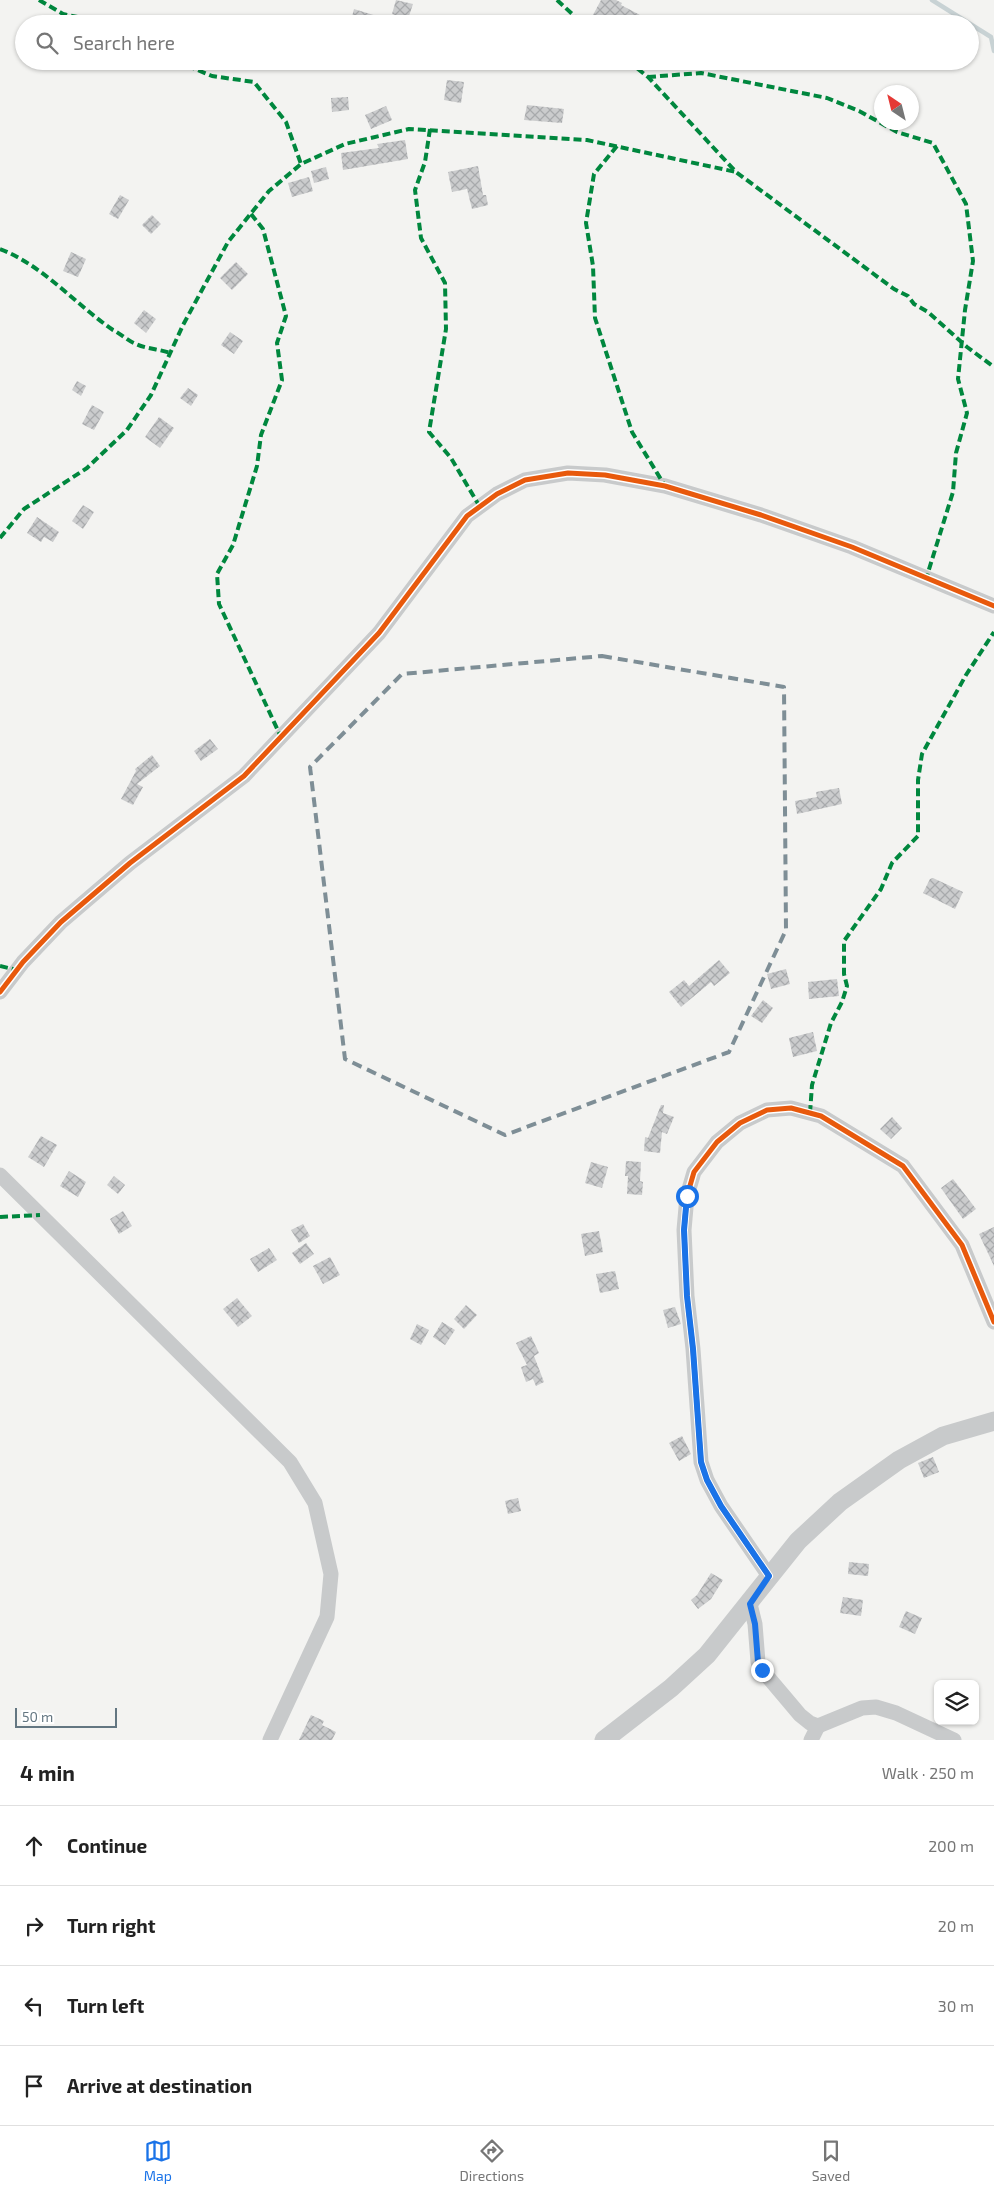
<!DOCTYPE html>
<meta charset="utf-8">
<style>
body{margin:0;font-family:"Exo 2",sans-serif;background:#f6f6f6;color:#222}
.controls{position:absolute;right:15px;bottom:15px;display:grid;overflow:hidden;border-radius:8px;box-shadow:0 1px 4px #0004}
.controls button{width:45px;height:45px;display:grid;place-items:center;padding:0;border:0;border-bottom:1px solid #e0e0e0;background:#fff;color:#222;font:25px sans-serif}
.compass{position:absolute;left:874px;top:85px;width:45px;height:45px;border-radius:50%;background:#fff;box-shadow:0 1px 4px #0004;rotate:325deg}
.scale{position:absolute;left:15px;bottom:12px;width:102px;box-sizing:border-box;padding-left:5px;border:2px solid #637681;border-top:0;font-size:14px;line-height:18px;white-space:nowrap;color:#637681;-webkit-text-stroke:4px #fff;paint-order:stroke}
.stop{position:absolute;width:15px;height:15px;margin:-11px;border:4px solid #1a73e8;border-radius:50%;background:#fff}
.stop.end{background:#1a73e8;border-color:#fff;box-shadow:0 1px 5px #0008}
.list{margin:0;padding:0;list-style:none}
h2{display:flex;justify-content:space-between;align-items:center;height:65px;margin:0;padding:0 20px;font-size:21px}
h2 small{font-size:16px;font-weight:400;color:#767676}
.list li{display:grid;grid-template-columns:32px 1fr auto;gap:15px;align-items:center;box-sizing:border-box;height:80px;padding:0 20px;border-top:1px solid #e0e0e0}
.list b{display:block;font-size:19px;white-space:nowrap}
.list em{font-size:16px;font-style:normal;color:#767676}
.icon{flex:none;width:28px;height:28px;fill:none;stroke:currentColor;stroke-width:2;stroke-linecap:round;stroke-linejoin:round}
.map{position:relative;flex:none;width:994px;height:1740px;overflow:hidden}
.search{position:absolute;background:#fff;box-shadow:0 1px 4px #0004;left:15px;right:15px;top:15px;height:55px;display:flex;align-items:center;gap:12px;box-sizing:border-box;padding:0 18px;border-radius:28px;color:#767676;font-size:19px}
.sheet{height:385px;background:#fff}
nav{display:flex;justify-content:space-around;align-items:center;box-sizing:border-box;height:70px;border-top:1px solid #e0e0e0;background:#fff;font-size:14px;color:#767676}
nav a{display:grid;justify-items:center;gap:2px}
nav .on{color:#1a73e8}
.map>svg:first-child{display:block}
</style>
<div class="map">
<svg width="994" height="1740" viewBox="0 0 994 1740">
<defs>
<pattern id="building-cross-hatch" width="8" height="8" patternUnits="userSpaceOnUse" patternTransform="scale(1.25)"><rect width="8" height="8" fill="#cbcccd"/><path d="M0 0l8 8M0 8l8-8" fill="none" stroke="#a8aaac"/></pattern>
</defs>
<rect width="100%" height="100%" fill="#f3f3f1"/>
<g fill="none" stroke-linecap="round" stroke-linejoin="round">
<polyline stroke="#c8d2d4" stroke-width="4.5" points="932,0 991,37 994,51"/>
</g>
<g fill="url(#building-cross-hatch)">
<polygon points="396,0 413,4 408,19 392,14"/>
<polygon points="601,0 616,0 622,3 621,5 657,24 609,24 593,15"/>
<polygon points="354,9 393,21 393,24 350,24"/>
<polygon points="447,80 464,82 461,103 444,100"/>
<polygon points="348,97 349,110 332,112 331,98"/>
<polygon points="527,105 564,109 562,123 524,120"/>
<polygon points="386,106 392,120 371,129 365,115"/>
<polygon points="405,140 408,159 343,170 341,153 379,148 377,144"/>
<polygon points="478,166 483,195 486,195 488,205 472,209 467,189 452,192 448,172"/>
<polygon points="326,167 329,179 314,183 311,171"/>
<polygon points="309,177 313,191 292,197 288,183"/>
<polygon points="120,195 129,200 118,219 109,214"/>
<polygon points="152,215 161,224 151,234 142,225"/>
<polygon points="71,252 86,259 78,277 63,271"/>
<polygon points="236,262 248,274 232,290 220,278"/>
<polygon points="144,310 156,319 146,333 134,323"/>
<polygon points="230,332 243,341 234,354 221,345"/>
<polygon points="77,381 86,386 81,396 72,390"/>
<polygon points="188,388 198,395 191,406 180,398"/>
<polygon points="92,405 104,412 94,430 82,424"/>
<polygon points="159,417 174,428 160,448 145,437"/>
<polygon points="83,505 94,512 83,529 72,521"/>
<polygon points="37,517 59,532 53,542 44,537 41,542 27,533"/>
<polygon points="210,739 218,749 201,761 194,751"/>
<polygon points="152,755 160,766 137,784 143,787 133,805 121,799 136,771 135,769"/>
<polygon points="839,788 842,804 797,814 795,801 817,797 816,792"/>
<polygon points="933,878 963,892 955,909 923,893 930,879"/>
<polygon points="719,960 730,973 714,986 711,982 681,1007 669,992 684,980 689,986"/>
<polygon points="786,969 790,984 771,989 767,974"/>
<polygon points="837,979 839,996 809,999 808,982"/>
<polygon points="763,1000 773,1008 762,1023 751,1016"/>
<polygon points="813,1032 817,1051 793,1057 789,1038"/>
<polygon points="661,1105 664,1105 663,1113 674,1117 667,1134 662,1132 660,1153 644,1151 645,1137 648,1138"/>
<polygon points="892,1117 902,1128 891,1139 880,1129"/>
<polygon points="41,1136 57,1145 44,1167 28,1157"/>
<polygon points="626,1161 641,1162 640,1181 643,1182 642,1195 627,1194 628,1176 625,1176"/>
<polygon points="591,1162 608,1167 602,1188 585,1183"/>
<polygon points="69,1171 86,1182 78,1197 60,1186"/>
<polygon points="114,1176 125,1185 118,1194 107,1185"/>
<polygon points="953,1179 976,1209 963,1219 941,1188"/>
<polygon points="123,1211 132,1226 119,1234 110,1219"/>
<polygon points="303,1224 310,1236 299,1243 291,1230"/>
<polygon points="994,1227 994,1266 979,1234"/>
<polygon points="599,1231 603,1252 585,1256 581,1234"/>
<polygon points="306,1243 314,1254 300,1264 292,1253"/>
<polygon points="269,1248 277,1260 258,1272 250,1259"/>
<polygon points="330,1257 340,1275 323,1284 313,1266"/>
<polygon points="615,1271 619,1289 600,1293 596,1274"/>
<polygon points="237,1298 252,1316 238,1327 223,1309"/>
<polygon points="466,1305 477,1315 464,1329 454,1319"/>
<polygon points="675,1307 681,1324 668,1328 663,1310"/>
<polygon points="442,1322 455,1330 445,1345 433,1337"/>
<polygon points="417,1324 429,1330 421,1345 410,1339"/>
<polygon points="531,1336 539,1353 534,1356 544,1382 536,1386 533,1379 526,1382 521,1367 527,1365 516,1343"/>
<polygon points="682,1436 691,1454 679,1461 669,1443"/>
<polygon points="933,1457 939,1472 924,1478 918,1463"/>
<polygon points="518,1498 521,1511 508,1514 505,1501"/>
<polygon points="849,1562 869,1564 868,1576 848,1574"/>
<polygon points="711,1573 723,1580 711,1599 698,1609 691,1600 697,1595"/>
<polygon points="843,1597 863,1600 861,1616 840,1613"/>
<polygon points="906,1611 922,1618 915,1634 899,1627"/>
<polygon points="311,1715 324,1721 322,1725 336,1732 332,1740 299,1740"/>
</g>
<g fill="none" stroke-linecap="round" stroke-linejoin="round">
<g stroke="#c8cacb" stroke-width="15">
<polyline points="0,992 23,962 61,922 130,863 244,776 379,633 467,516 497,494 525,480 568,473 605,475 665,486 761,515 852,547 994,606"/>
<polyline points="0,1175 290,1462 315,1503 331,1574 327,1617 270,1740"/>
<polyline points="769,1576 721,1506 707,1480 701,1462 693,1349 687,1296 684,1230 687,1196 694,1172 717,1142 740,1123 767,1110 791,1108 821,1116 903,1166 962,1245 994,1322"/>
<polyline points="750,1604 755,1624 758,1662 762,1670 800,1715 810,1723 818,1726 862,1708 876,1707 896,1713 954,1740"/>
<polyline points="811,1740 818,1726"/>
</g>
<polyline stroke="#c8cacb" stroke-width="19" points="604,1740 671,1688 707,1655 798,1541 840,1502 899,1460 943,1436 994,1421"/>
<g stroke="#00873e" stroke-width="4" stroke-dasharray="8 4" stroke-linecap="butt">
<polyline points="39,0 63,14 111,24"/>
<polyline points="557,0 583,24"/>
<polyline points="176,61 212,76 254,82 286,122 301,164"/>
<polyline points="628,61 648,77 736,172 894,289 908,296 914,304 928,312 967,347 994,367"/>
<polyline points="648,77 701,73 827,98 859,111 897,132 933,143 966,204 973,261 965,310 958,379 967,413 956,453 953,492 926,579"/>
<polyline points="430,129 425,162 415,190 421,238 445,283 446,329 429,432 451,458 480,507"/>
<polyline points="617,146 594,174 586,223 593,266 595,318 632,432 665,486"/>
<polyline points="251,214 263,229 286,316 277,343 282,380 261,435 257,466 233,545 217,574 219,604 281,737"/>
<path d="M 0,249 C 44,266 75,304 113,330 C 121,334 128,341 136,344 C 147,349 159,349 170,353"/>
<polyline points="0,538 24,509 87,468 127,430 151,395 183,325 228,242 269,191 301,164 345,144 409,129 587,140 736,172"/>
<polyline points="0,966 17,970"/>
<polyline points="810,1113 812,1085 831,1023 842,1002 847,986 844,974 844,941 881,889 892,863 918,836 918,780 922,754 966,675 994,632"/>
<polyline points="0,1217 40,1215"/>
</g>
<g stroke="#fff" stroke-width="8">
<g id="cycleway">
<polyline points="0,992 23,962 61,922 130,863 244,776 379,633 467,516 497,494 525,480 568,473 605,475 665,486 761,515 852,547 994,606"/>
<polyline points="769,1576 721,1506 707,1480 701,1462 693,1349 687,1296 684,1230 687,1196 694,1172 717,1142 740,1123 767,1110 791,1108 821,1116 903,1166 962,1245 994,1322"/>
</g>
</g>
<use href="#cycleway" stroke="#e8590c" stroke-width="5"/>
</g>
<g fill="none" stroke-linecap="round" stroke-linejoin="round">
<polyline stroke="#1a73e8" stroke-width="6" points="687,1196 684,1230 687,1296 693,1349 701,1462 707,1480 721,1506 769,1576 750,1604 755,1624 758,1662 762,1670"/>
</g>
<path fill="none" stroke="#7e8e96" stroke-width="4" stroke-dasharray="10 6" stroke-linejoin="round" d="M 602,656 L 784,687 L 786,930 L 729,1052 L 505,1135 L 345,1059 L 310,767 L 402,674 Z"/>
</svg>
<div class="controls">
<button><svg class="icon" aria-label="layers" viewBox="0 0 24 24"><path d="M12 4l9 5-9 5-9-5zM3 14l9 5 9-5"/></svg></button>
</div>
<svg class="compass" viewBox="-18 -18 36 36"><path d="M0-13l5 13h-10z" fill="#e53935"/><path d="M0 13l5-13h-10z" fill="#767676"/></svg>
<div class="scale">50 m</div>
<div class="stop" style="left:687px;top:1196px"></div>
<div class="stop end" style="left:762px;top:1670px"></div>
<div class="search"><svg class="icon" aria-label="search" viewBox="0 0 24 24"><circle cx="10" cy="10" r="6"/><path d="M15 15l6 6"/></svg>Search here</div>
</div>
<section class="sheet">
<h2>4 min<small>Walk · 250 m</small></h2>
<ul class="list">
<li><svg class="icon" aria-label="ahead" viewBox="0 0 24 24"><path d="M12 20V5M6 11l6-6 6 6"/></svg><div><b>Continue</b></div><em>200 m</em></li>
<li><svg class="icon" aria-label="right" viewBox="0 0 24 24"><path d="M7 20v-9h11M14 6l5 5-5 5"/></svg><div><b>Turn right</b></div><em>20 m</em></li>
<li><svg class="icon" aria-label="left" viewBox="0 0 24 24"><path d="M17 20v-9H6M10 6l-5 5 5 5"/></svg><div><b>Turn left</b></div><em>30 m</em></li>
<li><svg class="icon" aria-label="arrive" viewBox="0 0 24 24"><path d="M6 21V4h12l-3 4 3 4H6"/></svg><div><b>Arrive at destination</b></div></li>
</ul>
</section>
<nav>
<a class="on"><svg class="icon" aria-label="map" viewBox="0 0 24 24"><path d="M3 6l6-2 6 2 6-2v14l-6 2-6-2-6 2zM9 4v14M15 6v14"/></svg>Map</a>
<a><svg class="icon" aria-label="directions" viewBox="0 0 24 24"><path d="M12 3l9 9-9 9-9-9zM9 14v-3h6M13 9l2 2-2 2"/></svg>Directions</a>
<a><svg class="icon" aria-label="saved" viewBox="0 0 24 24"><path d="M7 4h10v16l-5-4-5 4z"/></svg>Saved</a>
</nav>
